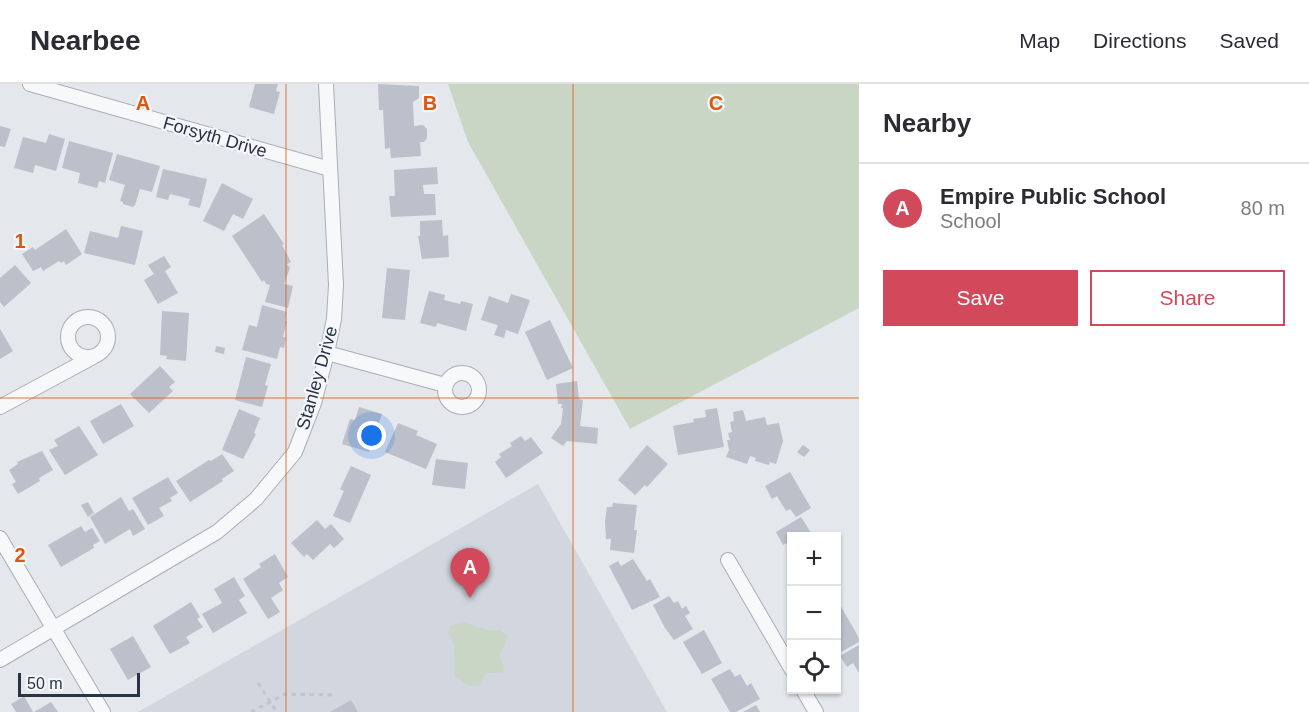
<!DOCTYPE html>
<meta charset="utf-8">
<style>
body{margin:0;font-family:Helvetica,sans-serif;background:#f7f7f7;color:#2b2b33}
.controls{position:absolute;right:18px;bottom:18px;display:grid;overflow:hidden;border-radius:0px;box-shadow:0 2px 4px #0004}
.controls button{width:54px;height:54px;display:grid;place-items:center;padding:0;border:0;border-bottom:2px solid #e1e1e2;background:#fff;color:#2b2b33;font:30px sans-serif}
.scale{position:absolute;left:18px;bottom:15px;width:122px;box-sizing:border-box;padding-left:6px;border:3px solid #2b3445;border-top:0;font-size:16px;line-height:21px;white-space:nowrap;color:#2b3445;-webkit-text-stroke:4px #f4f6f9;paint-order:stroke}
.you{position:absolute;left:372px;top:352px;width:21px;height:21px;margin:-15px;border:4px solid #fff;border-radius:50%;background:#1a73e8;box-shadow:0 0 0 9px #1a73e833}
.badge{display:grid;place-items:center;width:39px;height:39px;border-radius:50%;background:#d1495b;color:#fff;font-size:20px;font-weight:700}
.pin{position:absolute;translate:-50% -50px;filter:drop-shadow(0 2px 3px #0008)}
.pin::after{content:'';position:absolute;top:32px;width:21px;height:18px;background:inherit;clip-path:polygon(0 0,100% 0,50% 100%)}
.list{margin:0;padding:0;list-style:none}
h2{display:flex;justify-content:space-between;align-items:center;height:78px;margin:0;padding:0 24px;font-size:26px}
h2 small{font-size:20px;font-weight:400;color:#7c7c81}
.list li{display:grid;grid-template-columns:39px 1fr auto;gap:18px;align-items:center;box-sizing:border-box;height:90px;padding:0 24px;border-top:2px solid #e1e1e2}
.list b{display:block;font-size:22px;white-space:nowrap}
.list p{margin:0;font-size:20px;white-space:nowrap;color:#7c7c81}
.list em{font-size:20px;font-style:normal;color:#7c7c81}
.actions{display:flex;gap:12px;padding:18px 24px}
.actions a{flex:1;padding:14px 0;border:2px solid #d1495b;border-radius:0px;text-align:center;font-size:21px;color:#d1495b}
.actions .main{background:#d1495b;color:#fff}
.icon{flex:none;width:33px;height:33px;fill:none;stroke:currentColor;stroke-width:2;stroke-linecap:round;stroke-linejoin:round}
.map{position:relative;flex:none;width:859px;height:628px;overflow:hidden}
header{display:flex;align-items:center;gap:36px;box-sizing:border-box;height:84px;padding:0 30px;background:#fff;border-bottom:2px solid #e1e1e2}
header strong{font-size:28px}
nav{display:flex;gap:33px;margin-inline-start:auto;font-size:21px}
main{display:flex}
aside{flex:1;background:#fff}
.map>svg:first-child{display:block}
</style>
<header>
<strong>Nearbee</strong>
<nav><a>Map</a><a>Directions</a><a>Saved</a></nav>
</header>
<main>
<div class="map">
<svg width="859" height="628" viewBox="0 0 859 628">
<rect width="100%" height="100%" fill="#e4e7ec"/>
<polygon fill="#d2d6de" points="538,400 667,628 138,628"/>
<g fill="#c9d6c5">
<polygon points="448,0 859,0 859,224 630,345 468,58"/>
<path d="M 461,538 C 475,541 487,548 501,546 L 508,553 L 499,573 L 504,583 L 503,589 L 486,589 L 479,602 L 469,602 L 455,593 L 454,560 L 448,549 L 450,542 Z"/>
</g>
<g fill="#bbc0ca">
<polygon points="255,0 278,0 276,7 280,8 274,30 249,23"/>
<polygon points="378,0 419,2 419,14 413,18 414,42 423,41 427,45 427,54 424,58 420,58 421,72 391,74 390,64 385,65 383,26 379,26"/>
<polygon points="0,42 11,45 5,63 0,62"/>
<polygon points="49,50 65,55 56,87 35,81 33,89 14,84 23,53 46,59"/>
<polygon points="69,57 113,69 105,99 99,97 97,104 78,99 80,89 62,84"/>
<polygon points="117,70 160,82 152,108 140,105 135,121 133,123 123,120 123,118 120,117 125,101 109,96"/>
<polygon points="437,83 438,100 423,101 424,110 435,110 436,131 391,133 389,112 395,112 394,86"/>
<polygon points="163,85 207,95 200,124 188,121 190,115 170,110 168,116 156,113"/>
<polygon points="222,99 253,115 243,135 233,130 224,147 203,137"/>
<polygon points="264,130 284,160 282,161 291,178 287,180 290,184 284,200 293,202 288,224 265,218 270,201 266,200 264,196 262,198 232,152"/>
<polygon points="442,136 443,152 448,151 449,173 422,175 418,152 420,152 420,137"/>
<polygon points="121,142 143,147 135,181 84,169 90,147 118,154"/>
<polygon points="66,145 82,170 66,181 64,177 61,179 59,177 43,187 41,183 33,187 22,170 33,163 35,166"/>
<polygon points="164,172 171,183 165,187 178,209 158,220 144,196 154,190 148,181"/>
<polygon points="15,181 31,199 4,223 0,218 0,194"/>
<polygon points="387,184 410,186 405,236 382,234"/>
<polygon points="429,207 445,211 444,216 460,220 461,217 473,220 466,247 437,239 436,243 420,239"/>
<polygon points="511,210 530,216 518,250 506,246 504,254 494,251 498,241 481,236 489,212 508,219"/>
<polygon points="262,221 287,228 285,237 287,237 283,253 286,253 284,264 280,263 277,275 242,266 249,241 257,243"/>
<polygon points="162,227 189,229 186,277 166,275 167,272 160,271"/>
<polygon points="550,236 573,284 547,296 525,248"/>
<polygon points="0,245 13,267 0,275"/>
<polygon points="216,262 225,264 224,270 215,268"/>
<polygon points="246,273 271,280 265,301 268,302 262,323 235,316"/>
<polygon points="160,282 175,298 169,303 173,307 149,329 130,310"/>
<polygon points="577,297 579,315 583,316 580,342 598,344 597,360 567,357 563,362 551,354 561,340 563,324 561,324 562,320 558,320 556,300"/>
<polygon points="121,320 134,342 103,360 90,337"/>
<polygon points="359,323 382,330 369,368 342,360 350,335 355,336"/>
<polygon points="717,324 724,363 678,371 673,342 694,338 693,335 706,333 705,326"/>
<polygon points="239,325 260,334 254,349 256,350 243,375 222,366"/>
<polygon points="743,326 746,337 765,333 767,341 779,339 783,357 776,380 770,378 769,381 755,377 756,374 750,372 747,380 726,373 729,366 727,356 730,356 728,349 732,348 730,338 734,337 733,328"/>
<polygon points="398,339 418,347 416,351 437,360 426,385 385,368"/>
<polygon points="79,342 98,371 65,391 49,366 58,362 54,356"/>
<polygon points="521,352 525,357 531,353 543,369 506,394 495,378 501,373 499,370 512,362 510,359"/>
<polygon points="647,361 668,380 647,403 645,401 635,411 618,396"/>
<polygon points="803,361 810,366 804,373 797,368"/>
<polygon points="42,367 53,386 39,394 40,397 18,410 12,400 16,398 9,386 18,380 17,378"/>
<polygon points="222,370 234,387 222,395 223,397 190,418 176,397 209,376 211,377"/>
<polygon points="436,375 468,379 465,405 432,401"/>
<polygon points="351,382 371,391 350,439 333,432 344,407 340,405"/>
<polygon points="790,388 811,424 796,433 790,425 786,427 777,412 772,415 765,402"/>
<polygon points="168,393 178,409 170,414 172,417 159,424 164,432 148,441 132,414"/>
<polygon points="121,413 129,427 133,425 145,445 133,452 130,445 105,460 90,433"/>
<polygon points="88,418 94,429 88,433 81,421"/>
<polygon points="613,419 637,421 634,446 637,446 634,469 610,466 611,455 606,455 605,437 607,423 612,423"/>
<polygon points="801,433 813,452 792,452 792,475 789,470 791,469 786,459 783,461 776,448"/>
<polygon points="317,436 325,445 331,440 344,455 334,464 330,460 313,476 307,470 304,473 291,459"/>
<polygon points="81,442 85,448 92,444 100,457 93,461 94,464 61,483 48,461"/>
<polygon points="275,470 288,493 279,499 283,506 271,514 280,528 268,535 243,495 261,483 259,480"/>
<polygon points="633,475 647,497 650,495 660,513 632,526 609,482 618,477 621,482"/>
<polygon points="234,493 245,512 239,516 247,529 213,549 202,530 222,519 214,505"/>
<polygon points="669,512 674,519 678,517 682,525 686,522 690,529 685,532 693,545 674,556 665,544 653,521"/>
<polygon points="191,518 200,533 197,535 203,543 186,553 190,559 170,570 153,542"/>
<polygon points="839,519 859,554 859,558 841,568 836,560 836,521"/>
<polygon points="704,546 722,579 702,590 683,558"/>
<polygon points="133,552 151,583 128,596 110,565"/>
<polygon points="859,561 859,589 853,579 847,583 840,572"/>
<polygon points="730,585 735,593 740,590 747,602 751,599 760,615 736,628 730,628 711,595"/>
<polygon points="24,612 33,628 16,628 11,620"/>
<polygon points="351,616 358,628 330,628"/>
<polygon points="51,618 58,628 34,628"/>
<polygon points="756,621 760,628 743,628"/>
</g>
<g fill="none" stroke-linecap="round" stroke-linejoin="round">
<g stroke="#a9aeb7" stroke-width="16">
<g id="minor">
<polyline points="30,0 330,85"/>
<circle cx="88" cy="253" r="20"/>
<polyline points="327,269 445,301"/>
<circle cx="462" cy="306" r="17"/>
<polyline points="0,323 93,273"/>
<polyline points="0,454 103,628"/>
<polyline points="728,476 792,586"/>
<polyline points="0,576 217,448 256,415 295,368 314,319 327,269 334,235 336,201 326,0"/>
<polyline points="803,606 816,628"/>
</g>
</g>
<g stroke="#c2c5cb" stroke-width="3" stroke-dasharray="4.5 4.5" stroke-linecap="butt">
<polyline points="258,599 277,628"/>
<polyline points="251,628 285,610 336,611"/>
</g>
<use href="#minor" stroke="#f7f8fa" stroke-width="14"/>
</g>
<path fill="none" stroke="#df570f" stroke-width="1.5" stroke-opacity="0.55" d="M 286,0 L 286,628M 573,0 L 573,628M 0,314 L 859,314"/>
<g text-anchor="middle" stroke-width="4.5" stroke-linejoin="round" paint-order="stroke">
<g font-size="18" fill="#2b3445" stroke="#f4f6f9">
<text transform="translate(215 53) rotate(16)" y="6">Forsyth Drive</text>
<text transform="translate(317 294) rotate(-74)" y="6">Stanley Drive</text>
</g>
</g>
<g font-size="20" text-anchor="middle" font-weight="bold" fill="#df570f" stroke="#f4f6f9" stroke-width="4.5" stroke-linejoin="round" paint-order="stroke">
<text x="143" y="26">A</text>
<text x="430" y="26">B</text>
<text x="716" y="26">C</text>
<text x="20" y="164">1</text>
<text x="20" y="478">2</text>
</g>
</svg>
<div class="controls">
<button>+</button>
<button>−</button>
<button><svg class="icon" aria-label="locate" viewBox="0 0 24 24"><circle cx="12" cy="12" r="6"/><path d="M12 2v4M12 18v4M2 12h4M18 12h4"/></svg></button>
</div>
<div class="scale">50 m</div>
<div class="you"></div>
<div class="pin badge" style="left:470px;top:514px">A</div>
</div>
<aside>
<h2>Nearby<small></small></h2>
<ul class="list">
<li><span class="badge">A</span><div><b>Empire Public School</b><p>School</p></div><em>80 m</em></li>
</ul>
<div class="actions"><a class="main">Save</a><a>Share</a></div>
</aside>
</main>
